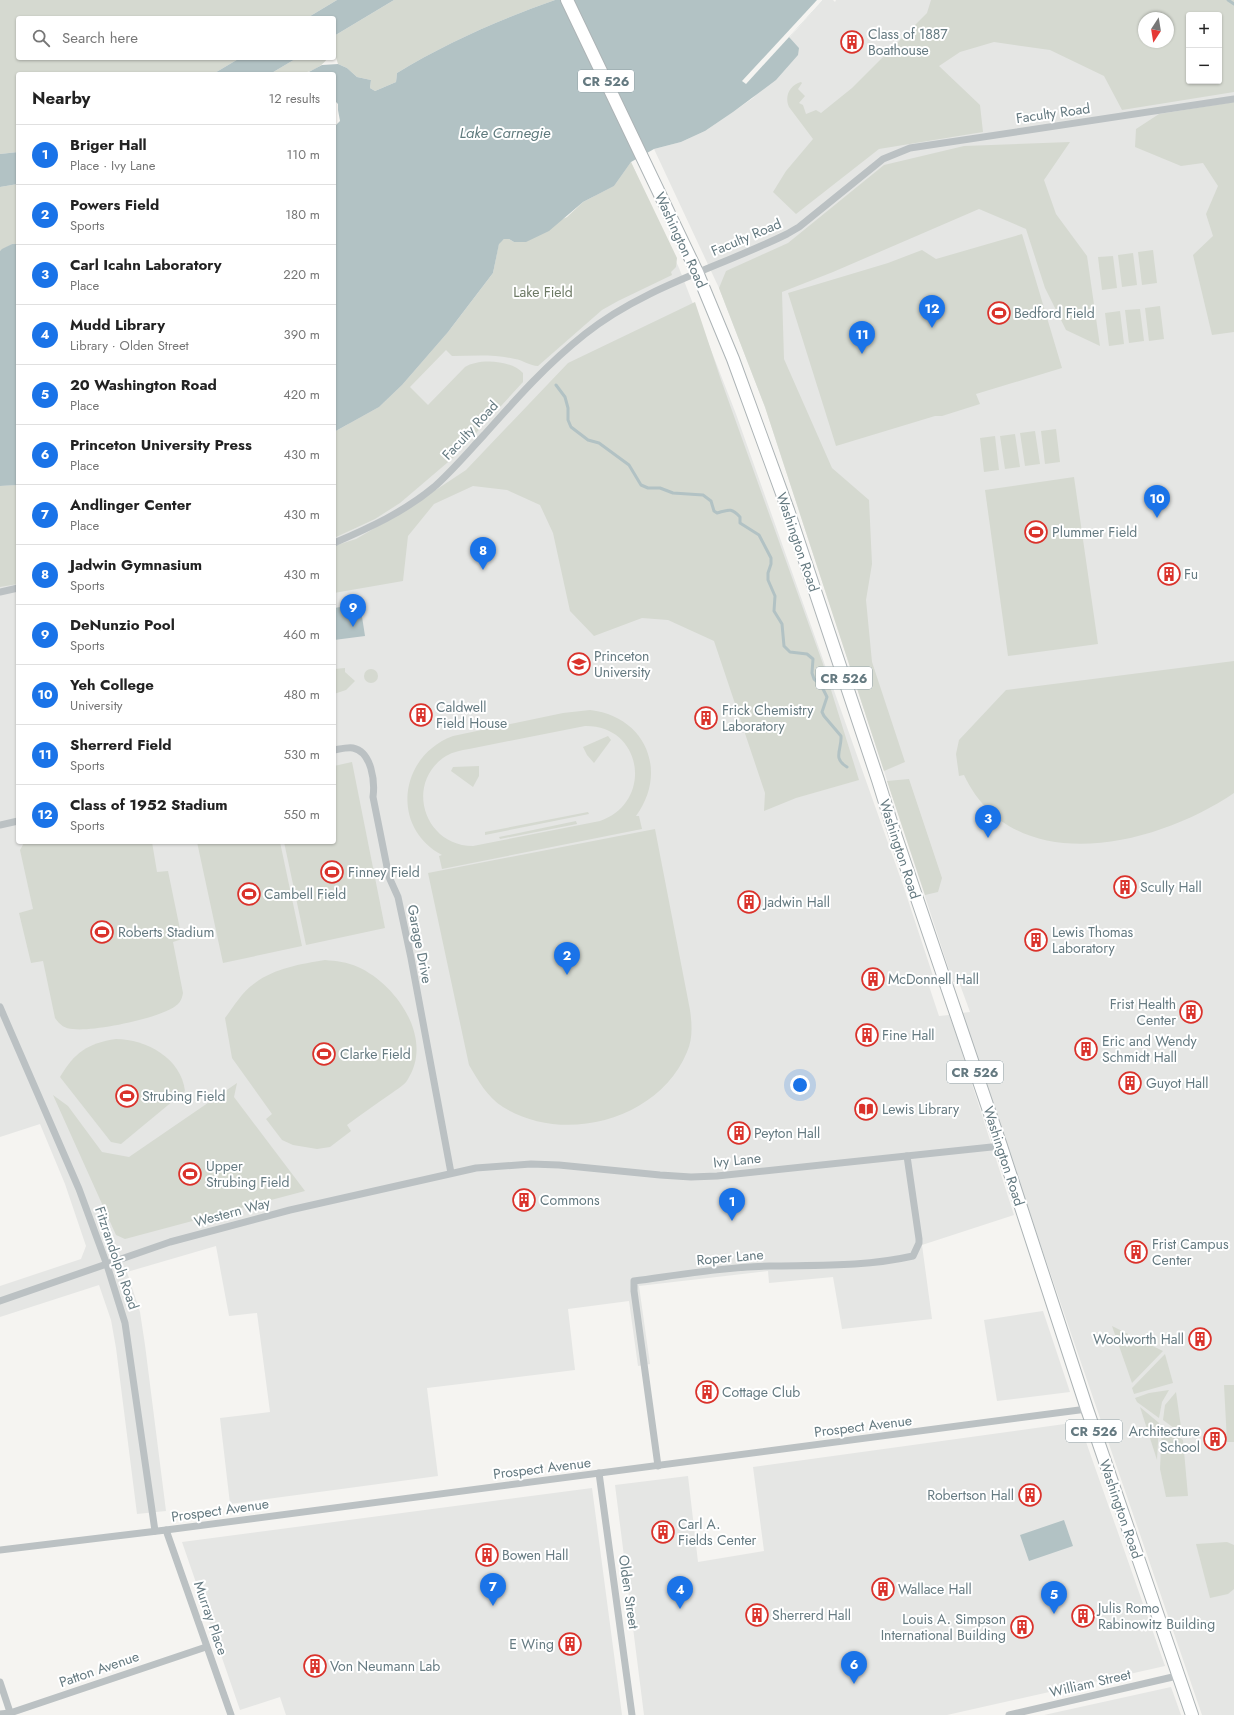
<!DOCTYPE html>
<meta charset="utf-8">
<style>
body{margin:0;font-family:Jost,sans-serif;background:#f6f6f6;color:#222}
.controls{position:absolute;right:12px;top:12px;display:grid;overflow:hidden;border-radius:4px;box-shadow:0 1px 3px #0004}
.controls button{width:36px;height:36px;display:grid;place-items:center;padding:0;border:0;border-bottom:1px solid #e0e0e0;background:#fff;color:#222;font:20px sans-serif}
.compass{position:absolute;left:1138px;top:12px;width:36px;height:36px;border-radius:50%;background:#fff;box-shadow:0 1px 3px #0004;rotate:192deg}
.you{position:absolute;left:800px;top:1085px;width:14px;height:14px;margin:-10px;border:3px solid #fff;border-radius:50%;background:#1a73e8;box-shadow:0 0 0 6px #1a73e833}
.badge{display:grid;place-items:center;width:26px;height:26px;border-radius:50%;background:#1a73e8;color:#fff;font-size:13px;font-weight:700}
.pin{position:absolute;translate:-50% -33px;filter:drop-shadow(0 1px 2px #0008)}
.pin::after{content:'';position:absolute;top:21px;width:14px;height:12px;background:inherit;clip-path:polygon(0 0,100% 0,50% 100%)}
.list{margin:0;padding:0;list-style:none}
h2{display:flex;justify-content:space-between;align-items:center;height:52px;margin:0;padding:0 16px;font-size:17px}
h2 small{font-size:13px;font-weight:400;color:#767676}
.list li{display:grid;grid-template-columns:26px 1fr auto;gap:12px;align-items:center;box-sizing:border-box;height:60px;padding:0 16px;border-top:1px solid #e0e0e0}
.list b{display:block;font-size:15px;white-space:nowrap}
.list p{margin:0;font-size:13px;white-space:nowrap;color:#767676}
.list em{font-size:13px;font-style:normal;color:#767676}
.icon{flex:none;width:22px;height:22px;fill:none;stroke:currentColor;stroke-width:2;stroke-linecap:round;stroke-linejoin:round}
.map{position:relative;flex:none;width:1234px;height:1715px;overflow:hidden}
.search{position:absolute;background:#fff;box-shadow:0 1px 3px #0004;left:16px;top:16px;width:320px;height:44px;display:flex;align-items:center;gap:10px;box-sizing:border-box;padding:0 14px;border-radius:4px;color:#767676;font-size:15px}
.panel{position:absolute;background:#fff;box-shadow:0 1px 3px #0004;left:16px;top:72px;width:320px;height:772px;border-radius:4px}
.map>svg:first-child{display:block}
</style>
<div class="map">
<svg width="1234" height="1715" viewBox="0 0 1234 1715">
<rect width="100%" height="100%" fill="#f5f4f1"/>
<g fill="#e5e6e4" fill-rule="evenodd">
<path d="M 823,0 L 833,0 L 835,2 L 836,0 L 1234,0 L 1234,1715 L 1202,1715 L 961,1013 L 970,1012 L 959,982 L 953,982 L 765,407 L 719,288 L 654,149 L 681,142 L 705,131 L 753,98 L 799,48 L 789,38 ZM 1189,15 L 1219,15 L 1219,81 L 1189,81 ZM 1144,18 L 1168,18 L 1168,42 L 1144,42 Z"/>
<polygon points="631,162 679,268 736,414 904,888 936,985 929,986 939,1016 949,1015 954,1028 1014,1215 922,1245 932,1319 842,1329 833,1277 769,1283 768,1271 639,1286 650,1364 638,1366 629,1301 568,1309 575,1370 427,1388 438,1476 230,1504 220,1418 270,1412 257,1313 229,1316 216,1246 127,1272 140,1312 145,1345 166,1511 137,1514 116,1348 111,1320 99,1285 0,1317 0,1286 81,1259 86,1246 65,1184 40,1124 0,1137 0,486 18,485 18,842 334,842 334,432 345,427"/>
<polygon points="1043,1311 1070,1392 997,1401 984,1320"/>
<polygon points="1079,1422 1165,1666 947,1715 644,1715 615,1485 688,1476 698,1562 764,1551 753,1467"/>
<polygon points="592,1488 622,1715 286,1715 280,1697 240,1710 182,1542"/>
<polygon points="1171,1687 1181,1715 1044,1715 1103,1702"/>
</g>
<g fill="#d5d9d0" fill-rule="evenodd">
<polygon points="0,0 337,0 307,18 18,18 18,58 240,58 213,74 18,74 18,152 0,154"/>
<path d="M 394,0 L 555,0 C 501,19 446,43 397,73 L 396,82 L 375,91 L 370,88 L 371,80 L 357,77 L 347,68 L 338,64 L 334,51 L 334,36 Z"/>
<path d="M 931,0 L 1234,0 L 1234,92 L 1122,110 L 1104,76 L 1050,50 L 994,42 L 960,52 L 939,66 L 980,105 L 983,132 L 879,149 L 796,214 L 773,192 L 786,171 L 813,139 L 789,107 C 784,96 790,85 801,82 L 802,83 L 798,89 L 805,96 L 799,103 L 803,105 L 806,114 L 816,110 L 821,113 L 852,88 L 927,13 ZM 1189,15 L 1219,15 L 1219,81 L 1189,81 ZM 1144,18 L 1168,18 L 1168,42 L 1144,42 Z"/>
<path d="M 297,58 L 327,59 C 313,77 291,74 270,74 Z"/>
<polygon points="1234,102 1234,332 1212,335 1193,255 1213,236 1206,214 1218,186 1203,163 1181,166 1135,147 1136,129 1159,114"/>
<polygon points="1070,142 1044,180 1056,214 1087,256 1100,346 1066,330 1045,288 1026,229 979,209 833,272 782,292 784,359 832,468 869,500 872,564 866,600 872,662 905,762 884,771 765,407 719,288 726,271 788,243 884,165 964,146"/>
<path d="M 631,162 L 677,258 L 676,267 L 671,272 L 672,275 L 618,301 L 602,310 L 538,366 C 530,366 523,360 515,359 C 495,354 473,356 452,356 L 446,350 L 410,387 L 428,405 L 465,367 C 479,358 511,360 523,373 L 523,382 L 454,457 L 400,503 L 375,519 L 334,538 L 334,432 L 379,407 L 402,385 L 448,332 L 493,273 L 499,243 L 504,239 L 509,239 L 514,242 L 567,217 L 583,202 L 614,186 Z"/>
<polygon points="18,184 18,244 12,244 0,251 0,187"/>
<polygon points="1022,234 1062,368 976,394 980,404 942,416 935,416 836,446 788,293 888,263 922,250 936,259"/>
<polygon points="1153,250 1157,283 1142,285 1138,252"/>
<polygon points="1133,253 1137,285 1122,287 1118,255"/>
<polygon points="1113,256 1117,288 1102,290 1098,257"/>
<polygon points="695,302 721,380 823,664 859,780 796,798 764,811 765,793 714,641 668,620 642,618 594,636 570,611 553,533 540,505 507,490 473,486 434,504 408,536 403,581 334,593 334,546 356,539 404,511 466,470 568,363"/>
<polygon points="1160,306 1164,339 1149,341 1145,308"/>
<polygon points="1140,309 1144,341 1129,343 1125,310"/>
<polygon points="1120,311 1124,344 1109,346 1105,313"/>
<polygon points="1056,429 1060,462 1045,464 1041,431"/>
<polygon points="1035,431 1040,464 1025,466 1020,433"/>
<polygon points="1015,434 1020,467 1005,469 1000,436"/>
<polygon points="995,436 999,470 984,472 980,438"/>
<polygon points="1074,477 1098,644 1008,656 985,490"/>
<polygon points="18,485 18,584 0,587 0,486"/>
<path d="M 1234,661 L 1234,793 C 1156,846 1014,881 964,775 L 959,776 L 956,754 L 959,740 L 1006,690 Z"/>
<polygon points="345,668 345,672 355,681 346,690 334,694 334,669"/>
<circle cx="371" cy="676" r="7"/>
<path d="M 590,710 C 645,716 669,771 636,816 L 639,816 L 642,829 L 442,869 L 439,856 L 442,855 C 390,827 399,756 453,736 L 563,713 ZM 585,726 C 643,725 654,802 600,821 L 473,846 C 424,846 404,783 446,756 C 453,752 461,750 469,749 Z"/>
<polygon points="608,736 611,740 594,763 587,755 583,747"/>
<polygon points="352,762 385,928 306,945 284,842 334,842 334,766"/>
<polygon points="479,766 479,776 473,787 451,771 453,767"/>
<polygon points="909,779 942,878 938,892 925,895 887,781"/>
<polygon points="588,812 589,814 485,835 485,832"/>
<polygon points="576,821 577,824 500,839 499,837"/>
<path d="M 655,829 L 690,1010 C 692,1024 693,1039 687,1052 C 659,1120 564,1145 503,1107 C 487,1097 478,1080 469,1065 L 428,873 Z"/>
<path d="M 27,842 L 152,842 L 157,872 L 168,871 L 182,939 L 173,942 L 183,993 C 182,998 181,1001 178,1004 C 164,1018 92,1032 73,1029 C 65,1029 60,1025 55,1018 L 43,961 L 31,963 L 19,913 L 33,909 L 20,850 L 24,843 Z"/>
<polygon points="197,842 280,842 302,946 223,963"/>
<path d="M 325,960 C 336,961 347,962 358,967 C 396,984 434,1038 408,1079 C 405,1085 397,1089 392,1093 C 377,1103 362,1114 347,1125 L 351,1131 L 330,1147 L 317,1149 L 293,1145 L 282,1140 L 266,1119 L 272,1114 L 232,1058 L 225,1018 C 234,1006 242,992 255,983 C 275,968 301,964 325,960 Z"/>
<path d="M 116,1039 C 146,1039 181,1058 185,1091 L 121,1144 L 111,1142 L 60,1077 C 74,1053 88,1043 116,1039 Z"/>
<polygon points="237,1083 234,1097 305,1191 125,1239 116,1235 53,1095 68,1106 102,1152 129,1157"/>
<polygon points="1112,1326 1163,1351 1132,1383"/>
<polygon points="1165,1354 1173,1383 1134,1394 1132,1388"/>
<polygon points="1224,1385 1234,1385 1234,1442 1227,1442"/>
<polygon points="1169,1390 1162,1402 1159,1418 1137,1402 1135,1398 1149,1393"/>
<polygon points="1176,1392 1182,1434 1163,1420 1165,1405"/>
<polygon points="1140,1407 1159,1423 1157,1460"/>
<polygon points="1162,1425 1183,1440 1188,1496 1166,1497 1160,1469"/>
<polygon points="1227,1542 1234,1545 1234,1589 1228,1594 1210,1598 1196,1544"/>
</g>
<g fill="#b2c2c4">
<polygon points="337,0 394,0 334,36 334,18 307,18"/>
<path d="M 555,0 L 823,0 L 789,37 L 799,48 L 798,55 L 776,80 L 733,112 L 705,131 L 681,142 L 654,149 L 631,162 L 614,186 L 583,202 L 549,231 L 526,242 L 514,242 L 509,239 L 504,239 L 499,244 L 493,273 L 448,332 L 402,385 L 379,407 L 334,432 L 334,127 L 340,121 L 338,110 L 338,104 L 334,100 L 334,74 L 305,74 L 322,65 L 338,64 L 347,68 L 357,77 L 371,80 L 370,88 L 375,91 L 396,82 L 397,73 C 446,43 501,19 555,0 Z"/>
<polygon points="240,58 297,58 270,74 213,74"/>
<polygon points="18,152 18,184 0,187 0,154"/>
<polygon points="12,244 18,244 18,485 0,486 0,251 2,249"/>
<polygon points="360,604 365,636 334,640 334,608"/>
<polygon points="1064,1520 1073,1546 1029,1561 1020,1535"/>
</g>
<polygon fill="#f5f4f1" points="817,0 823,0 746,84 742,81"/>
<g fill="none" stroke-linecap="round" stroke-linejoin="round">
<g stroke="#b2c2c4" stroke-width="3">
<polyline points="1228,0 1234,4"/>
<path d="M 556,385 L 565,397 L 568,408 L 568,420 L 571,427 L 588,440 L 599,443 L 629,465 L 641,485 L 648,488 L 660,488 L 673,493 L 703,495 L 711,501 L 714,511 L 717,513 C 728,510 731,507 740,517 L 740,523 L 759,535 L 771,558 L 771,564 L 768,573 L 768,580 L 775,596 L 774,611 L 782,624 L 784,646 L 790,652 L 807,654 L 813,659 L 812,673 L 814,679 L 821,685 L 827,697 L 822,712 L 824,716 L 841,736 C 842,750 832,758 847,767"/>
</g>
<g stroke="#adb4b6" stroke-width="14">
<polyline id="major" points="567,0 697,272 733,359 788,510 878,780 892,825 1001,1146 1087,1409 1192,1715"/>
</g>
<g stroke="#bbc1c3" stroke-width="7">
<path d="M 334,543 C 369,528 404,512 434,487 C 452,471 468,452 484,435 C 516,399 547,364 585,334 C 644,287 720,267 787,234 L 799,227 L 883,159 L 910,148 L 1234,99"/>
<polyline points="0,592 18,588"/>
<path d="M 334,750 C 340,749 348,747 353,748 C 372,752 375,782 373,797 L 389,877 L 398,897 L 411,958 L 451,1173"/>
<polyline points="0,825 18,821"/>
<polyline points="0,1007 79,1189 107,1265 125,1323 155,1531"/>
<polyline points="0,1301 170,1242 290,1210 476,1168 531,1164 559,1165 660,1175 691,1177 717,1176 1001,1146"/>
<path d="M 658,1466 L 634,1291 L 634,1281 C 679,1275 725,1267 770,1266 C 819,1265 864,1267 913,1256 L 919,1243 L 919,1239 L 907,1156"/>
<polyline points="599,1473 632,1715"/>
<polyline points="166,1530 231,1715"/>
<polyline points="0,1550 166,1530 1087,1409"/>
<polyline points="0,1682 11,1715"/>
<polyline points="0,1714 10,1713 206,1647"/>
<polyline points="1009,1715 1177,1676"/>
</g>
<use href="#major" stroke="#fff" stroke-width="12"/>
</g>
<defs>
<g id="building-ring" transform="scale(1.15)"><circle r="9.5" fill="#fff" stroke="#da322b" stroke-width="1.5"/><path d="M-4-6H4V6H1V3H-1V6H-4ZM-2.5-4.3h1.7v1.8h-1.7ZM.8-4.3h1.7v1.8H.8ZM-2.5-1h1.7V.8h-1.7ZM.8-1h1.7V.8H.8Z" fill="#da322b"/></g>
<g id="stadium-ring" transform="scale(1.15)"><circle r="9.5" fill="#fff" stroke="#da322b" stroke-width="1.5"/><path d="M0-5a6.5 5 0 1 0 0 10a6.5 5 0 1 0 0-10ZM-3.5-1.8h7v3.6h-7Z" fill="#da322b"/></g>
<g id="university-ring" transform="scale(1.15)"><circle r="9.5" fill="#fff" stroke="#da322b" stroke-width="1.5"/><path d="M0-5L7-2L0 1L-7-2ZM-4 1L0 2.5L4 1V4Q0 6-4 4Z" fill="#da322b"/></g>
<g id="library-ring" transform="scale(1.15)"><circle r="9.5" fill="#fff" stroke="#da322b" stroke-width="1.5"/><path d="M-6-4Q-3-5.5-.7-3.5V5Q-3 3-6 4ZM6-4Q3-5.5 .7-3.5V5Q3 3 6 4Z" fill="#da322b"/></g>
</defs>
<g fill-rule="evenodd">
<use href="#building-ring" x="852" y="42"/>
<use href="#stadium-ring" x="999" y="313"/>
<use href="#stadium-ring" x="1036" y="532"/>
<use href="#building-ring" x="1169" y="574"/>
<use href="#university-ring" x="579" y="664"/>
<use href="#building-ring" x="421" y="715"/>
<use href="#building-ring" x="706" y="718"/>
<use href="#stadium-ring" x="332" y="872"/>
<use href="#building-ring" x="1125" y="887"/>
<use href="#stadium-ring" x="249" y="894"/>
<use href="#building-ring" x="749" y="902"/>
<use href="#stadium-ring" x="102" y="932"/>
<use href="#building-ring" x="1036" y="940"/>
<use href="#building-ring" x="873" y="979"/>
<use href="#building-ring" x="1191" y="1012"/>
<use href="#building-ring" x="867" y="1035"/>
<use href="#building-ring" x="1086" y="1049"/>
<use href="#stadium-ring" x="324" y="1054"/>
<use href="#building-ring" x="1130" y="1083"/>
<use href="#stadium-ring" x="127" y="1096"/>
<use href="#library-ring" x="866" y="1109"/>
<use href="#building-ring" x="739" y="1133"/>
<use href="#stadium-ring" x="190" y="1174"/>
<use href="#building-ring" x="524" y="1200"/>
<use href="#building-ring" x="1136" y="1252"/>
<use href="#building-ring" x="1200" y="1339"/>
<use href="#building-ring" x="707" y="1392"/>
<use href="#building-ring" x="1215" y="1439"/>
<use href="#building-ring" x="1030" y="1495"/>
<use href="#building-ring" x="663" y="1532"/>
<use href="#building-ring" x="487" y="1555"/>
<use href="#building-ring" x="883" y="1589"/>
<use href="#building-ring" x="757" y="1615"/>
<use href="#building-ring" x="1083" y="1616"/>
<use href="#building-ring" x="1022" y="1627"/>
<use href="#building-ring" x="570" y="1644"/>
<use href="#building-ring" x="315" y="1666"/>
</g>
<g text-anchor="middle" stroke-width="4" stroke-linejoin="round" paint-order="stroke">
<g fill="#fff" stroke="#93a2a7" stroke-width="1">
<rect x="578" y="70" width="56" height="22" rx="3"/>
<rect x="816" y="667" width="56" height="22" rx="3"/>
<rect x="947" y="1061" width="56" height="22" rx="3"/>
<rect x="1066" y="1420" width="56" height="22" rx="3"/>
</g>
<g font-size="13" font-weight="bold" fill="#657a81">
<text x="606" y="86">CR 526</text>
<text x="844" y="683">CR 526</text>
<text x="975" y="1077">CR 526</text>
<text x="1094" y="1436">CR 526</text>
</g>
<g font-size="14" fill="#657a81" stroke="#fff" text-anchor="start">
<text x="868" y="39">Class of 1887<tspan x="868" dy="16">Boathouse</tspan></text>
<text x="1014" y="318">Bedford Field</text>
<text x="1052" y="537">Plummer Field</text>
<text x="1184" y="579">Fu</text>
<text x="594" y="661">Princeton<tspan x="594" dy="16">University</tspan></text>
<text x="436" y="712">Caldwell<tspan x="436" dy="16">Field House</tspan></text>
<text x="722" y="715">Frick Chemistry<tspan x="722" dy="16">Laboratory</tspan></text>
<text x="348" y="877">Finney Field</text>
<text x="1140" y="892">Scully Hall</text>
<text x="264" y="899">Cambell Field</text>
<text x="764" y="907">Jadwin Hall</text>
<text x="118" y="937">Roberts Stadium</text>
<text x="1052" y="937">Lewis Thomas<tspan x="1052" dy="16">Laboratory</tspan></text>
<text x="888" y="984">McDonnell Hall</text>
<text x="1176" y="1009" text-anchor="end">Frist Health<tspan x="1176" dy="16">Center</tspan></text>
<text x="882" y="1040">Fine Hall</text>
<text x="1102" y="1046">Eric and Wendy<tspan x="1102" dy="16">Schmidt Hall</tspan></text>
<text x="340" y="1059">Clarke Field</text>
<text x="1146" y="1088">Guyot Hall</text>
<text x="142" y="1101">Strubing Field</text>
<text x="882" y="1114">Lewis Library</text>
<text x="754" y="1138">Peyton Hall</text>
<text x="206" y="1171">Upper<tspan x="206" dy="16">Strubing Field</tspan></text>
<text x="540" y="1205">Commons</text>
<text x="1152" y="1249">Frist Campus<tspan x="1152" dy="16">Center</tspan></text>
<text x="1184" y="1344" text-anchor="end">Woolworth Hall</text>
<text x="722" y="1397">Cottage Club</text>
<text x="1200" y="1436" text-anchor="end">Architecture<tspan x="1200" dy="16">School</tspan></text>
<text x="1014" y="1500" text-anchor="end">Robertson Hall</text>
<text x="678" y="1529">Carl A.<tspan x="678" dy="16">Fields Center</tspan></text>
<text x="502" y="1560">Bowen Hall</text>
<text x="898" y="1594">Wallace Hall</text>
<text x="1098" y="1613">Julis Romo<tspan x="1098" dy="16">Rabinowitz Building</tspan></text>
<text x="772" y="1620">Sherrerd Hall</text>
<text x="1006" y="1624" text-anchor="end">Louis A. Simpson<tspan x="1006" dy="16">International Building</tspan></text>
<text x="554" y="1649" text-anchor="end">E Wing</text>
<text x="330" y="1671">Von Neumann Lab</text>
</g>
<g font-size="14" fill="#657a81" stroke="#fff">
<text transform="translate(1053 113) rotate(-8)" y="5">Faculty Road</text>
<text transform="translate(746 237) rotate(-23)" y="5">Faculty Road</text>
<text transform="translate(681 240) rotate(65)" y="5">Washington Road</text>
<text transform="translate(470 430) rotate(-47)" y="5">Faculty Road</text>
<text transform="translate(798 542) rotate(71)" y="5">Washington Road</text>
<text transform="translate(900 849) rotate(72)" y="5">Washington Road</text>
<text transform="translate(420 944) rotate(79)" y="5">Garage Drive</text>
<text transform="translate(1004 1156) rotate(72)" y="5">Washington Road</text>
<text transform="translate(737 1160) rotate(-6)" y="5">Ivy Lane</text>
<text transform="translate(232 1212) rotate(-15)" y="5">Western Way</text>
<text transform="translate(730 1257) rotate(-5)" y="5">Roper Lane</text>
<text transform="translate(117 1258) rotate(71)" y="5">Fitzrandolph Road</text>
<text transform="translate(863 1426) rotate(-7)" y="5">Prospect Avenue</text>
<text transform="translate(542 1468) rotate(-7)" y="5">Prospect Avenue</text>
<text transform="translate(1121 1509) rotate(71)" y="5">Washington Road</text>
<text transform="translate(220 1510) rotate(-8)" y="5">Prospect Avenue</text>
<text transform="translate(629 1592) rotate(82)" y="5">Olden Street</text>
<text transform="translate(211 1618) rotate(71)" y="5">Murray Place</text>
<text transform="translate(99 1669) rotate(-19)" y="5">Patton Avenue</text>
<text transform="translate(1090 1683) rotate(-13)" y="5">William Street</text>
</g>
<g font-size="14" fill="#6b7863" stroke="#fff">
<text x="543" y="297">Lake Field</text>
</g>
<g font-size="15" font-style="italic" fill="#607b7e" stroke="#fff">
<text x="505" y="138">Lake Carnegie</text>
</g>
</g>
</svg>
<div class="controls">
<button>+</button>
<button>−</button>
</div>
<svg class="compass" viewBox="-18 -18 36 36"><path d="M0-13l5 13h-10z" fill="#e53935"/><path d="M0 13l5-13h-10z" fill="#767676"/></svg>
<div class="you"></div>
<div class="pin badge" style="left:732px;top:1221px">1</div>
<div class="pin badge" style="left:567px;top:975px">2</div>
<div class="pin badge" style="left:988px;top:838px">3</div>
<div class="pin badge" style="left:680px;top:1609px">4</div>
<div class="pin badge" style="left:1054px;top:1614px">5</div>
<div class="pin badge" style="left:854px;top:1684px">6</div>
<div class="pin badge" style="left:493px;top:1606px">7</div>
<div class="pin badge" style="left:483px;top:570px">8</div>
<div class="pin badge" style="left:353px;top:627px">9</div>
<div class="pin badge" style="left:1157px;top:518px">10</div>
<div class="pin badge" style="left:862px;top:354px">11</div>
<div class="pin badge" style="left:932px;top:328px">12</div>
<div class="search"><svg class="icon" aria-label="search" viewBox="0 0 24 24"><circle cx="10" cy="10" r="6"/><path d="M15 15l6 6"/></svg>Search here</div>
<section class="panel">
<h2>Nearby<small>12 results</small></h2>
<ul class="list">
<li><span class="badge">1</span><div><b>Briger Hall</b><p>Place · Ivy Lane</p></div><em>110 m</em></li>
<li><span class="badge">2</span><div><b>Powers Field</b><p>Sports</p></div><em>180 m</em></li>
<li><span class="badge">3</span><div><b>Carl Icahn Laboratory</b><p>Place</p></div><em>220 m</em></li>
<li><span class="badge">4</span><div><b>Mudd Library</b><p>Library · Olden Street</p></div><em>390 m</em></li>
<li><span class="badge">5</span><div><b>20 Washington Road</b><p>Place</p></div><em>420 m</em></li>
<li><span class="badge">6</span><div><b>Princeton University Press</b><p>Place</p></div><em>430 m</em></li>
<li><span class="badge">7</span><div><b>Andlinger Center</b><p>Place</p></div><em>430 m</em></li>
<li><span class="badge">8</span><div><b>Jadwin Gymnasium</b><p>Sports</p></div><em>430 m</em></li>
<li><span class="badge">9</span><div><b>DeNunzio Pool</b><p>Sports</p></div><em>460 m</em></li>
<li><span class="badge">10</span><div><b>Yeh College</b><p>University</p></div><em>480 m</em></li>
<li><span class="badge">11</span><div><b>Sherrerd Field</b><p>Sports</p></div><em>530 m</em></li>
<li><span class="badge">12</span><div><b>Class of 1952 Stadium</b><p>Sports</p></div><em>550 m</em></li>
</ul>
</section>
</div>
